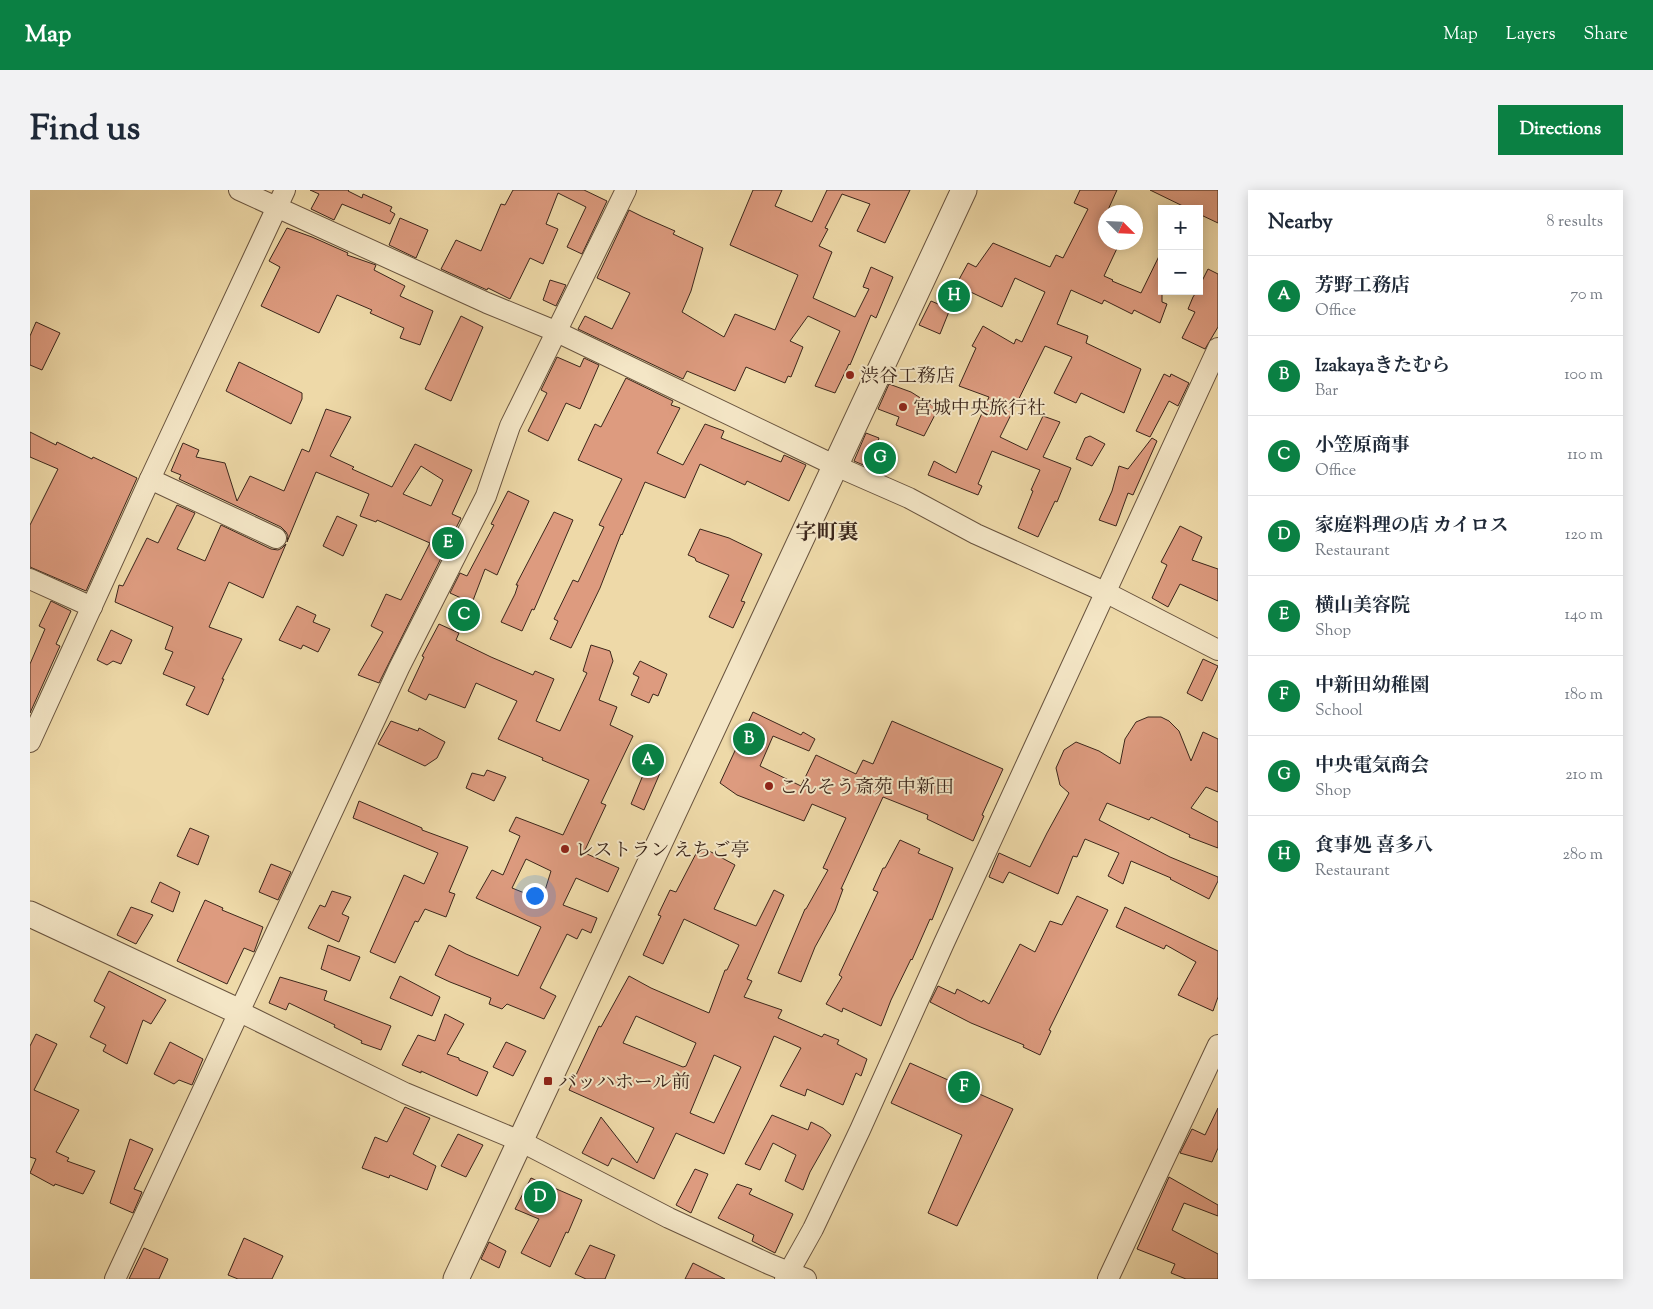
<!DOCTYPE html>
<meta charset="utf-8">
<style>
body{margin:0;font-family:"Sorts Mill Goudy","Noto Serif JP",serif;background:#f2f2f3;color:#1f2937}
.controls{position:absolute;right:15px;top:15px;display:grid;overflow:hidden;border-radius:0px;box-shadow:0 2px 12px #0003}
.controls button{width:45px;height:45px;display:grid;place-items:center;padding:0;border:0;border-bottom:1px solid #e0e1e3;background:#fff;color:#1f2937;font:25px sans-serif}
.compass{position:absolute;left:1068px;top:15px;width:45px;height:45px;border-radius:50%;background:#fff;box-shadow:0 2px 12px #0003;rotate:114deg}
.you{position:absolute;left:504px;top:705px;width:18px;height:18px;margin:-12px;border:4px solid #fff;border-radius:50%;background:#1a73e8;box-shadow:0 0 0 8px #1a73e833}
.badge{display:grid;place-items:center;width:32px;height:32px;border-radius:50%;background:#0b8043;color:#fff;font-size:16px;font-weight:700}
.pin{position:absolute;translate:-50% -50%;border:2px solid #fff;box-shadow:0 1px 5px #0006}
.list{margin:0;padding:0;list-style:none}
h2{display:flex;justify-content:space-between;align-items:center;height:65px;margin:0;padding:0 20px;font-size:21px}
h2 small{font-size:16px;font-weight:400;color:#747a83}
.list li{display:grid;grid-template-columns:32px 1fr auto;gap:15px;align-items:center;box-sizing:border-box;height:80px;padding:0 20px;border-top:1px solid #e0e1e3}
.list b{display:block;font-size:19px;white-space:nowrap}
.list p{margin:0;font-size:16px;white-space:nowrap;color:#747a83}
.list em{font-size:16px;font-style:normal;color:#747a83}
.map{position:relative;flex:none;width:1188px;height:1089px;overflow:hidden;border-radius:0px}
header{display:flex;align-items:center;gap:30px;box-sizing:border-box;height:70px;padding:0 25px;background:#0b8043;color:#fff}
header strong{font-size:24px}
nav{display:flex;gap:28px;margin-inline-start:auto;font-size:18px}
.intro{display:flex;align-items:center;justify-content:space-between;box-sizing:border-box;height:120px;padding:0 30px}
h1{margin:0;font-size:35px}
.button{padding:12px 22px;border-radius:0px;background:#0b8043;color:#fff;font-size:18px;font-weight:700}
main{display:flex;gap:30px;padding:0 30px}
aside{flex:1;background:#fff;border-radius:0px;box-shadow:0 2px 12px #0003}
.map>svg:first-child{display:block}
</style>
<header>
<strong>Map</strong>
<nav><a>Map</a><a>Layers</a><a>Share</a></nav>
</header>
<div class="intro"><h1>Find us</h1><a class="button">Directions</a></div>
<main>
<div class="map">
<svg width="1188" height="1089" viewBox="0 0 1188 1089">
<rect width="100%" height="100%" fill="#eed9a8"/>
<filter id="stains"><feTurbulence type="fractalNoise" baseFrequency=".004" numOctaves="4"/><feColorMatrix values="0 0 0 0 .2 0 0 0 0 .09 0 0 0 0 .02 0 0 0 .5 -.17"/></filter>
<radialGradient id="worn" r=".72"><stop offset=".6" stop-color="#630" stop-opacity="0"/><stop offset="1" stop-color="#630" stop-opacity=".3"/></radialGradient>
<g fill="#dd9b7f" stroke="#3b261b" fill-rule="evenodd">
<polygon points="280,0 319,0 318,1 332,8 333,4 362,17 360,21 365,24 360,34 312,14 304,30 281,19 289,4"/>
<polygon points="483,0 554,0 577,11 552,64 537,57 556,17 528,3 516,34 528,39 513,74 500,68 480,109 458,98 457,100 411,79 426,50 451,61 471,14 475,15"/>
<polygon points="723,0 752,0 745,16 782,32 797,0 880,0 855,53 827,41 840,14 812,4 795,38 798,39 789,56 802,62 783,108 825,127 839,99 833,97 841,77 863,87 846,128 841,125 820,175 819,174 805,203 785,196 810,141 778,126 760,151 773,157 761,187 758,186 755,193 716,177 705,201 657,181 653,189 548,139 555,126 582,139 600,103 567,88 599,20 613,27 645,41 643,44 673,58 661,101 652,122 694,147 705,124 745,140 768,85 700,55"/>
<polygon points="1050,0 1087,0 1077,22 1076,22 1076,52 1090,52 1074,86 1083,90 1082,91 1111,103 1132,60 1132,112 1137,114 1130,133 1104,120 1102,124 1074,110 1072,114 1041,100 1027,134 1058,146 1056,153 1111,179 1094,223 1051,203 1046,213 1024,203 1042,167 1015,156 970,247 997,260 1013,226 1030,232 1013,267 1041,278 1027,312 1025,311 1008,347 988,338 1003,301 1001,300 1010,280 962,261 948,294 952,296 948,305 898,285 904,271 926,283 959,207 929,196 946,158 942,156 953,136 984,154 986,149 992,152 1015,102 985,88 972,117 926,95 938,73 946,77 963,53 1020,77 1026,65 1033,68 1058,19 1044,13"/>
<polygon points="1120,0 1188,0 1188,33 1169,24 1169,19 1159,19"/>
<polygon points="370,28 398,40 386,68 359,55"/>
<polygon points="257,38 282,47 318,63 317,65 346,75 344,80 375,96 370,106 403,121 390,155 370,148 374,138 340,123 342,120 307,105 289,143 231,116 250,77 239,71"/>
<polygon points="1178,79 1188,84 1188,137 1175,159 1152,148 1165,122 1158,119 1163,107 1167,101 1169,101 1169,97"/>
<polygon points="520,90 536,95 526,116 513,110"/>
<polygon points="901,111 920,119 910,144 889,135"/>
<polygon points="431,126 453,137 421,211 395,199"/>
<polygon points="6,132 30,143 12,180 0,175 0,146"/>
<polygon points="527,167 550,177 554,168 569,175 550,219 536,213 518,251 498,241 517,203 511,200"/>
<polygon points="209,172 272,203 272,209 261,234 196,201"/>
<polygon points="1134,184 1140,187 1141,184 1159,193 1148,216 1139,211 1120,247 1106,241"/>
<polygon points="596,188 643,211 641,215 650,218 627,263 653,275 675,234 694,241 691,248 751,272 754,265 776,275 759,311 717,291 715,295 670,274 655,308 615,292 592,345 591,344 570,398 541,458 520,449 528,431 524,429 543,390 548,392 574,337 569,335 592,289 548,270 565,234 571,237"/>
<polygon points="859,194 881,202 908,219 894,246 866,235 869,227 848,219"/>
<path d="M 296,219 L 321,227 L 300,266 L 324,277 L 322,279 L 362,297 L 385,254 L 442,280 L 422,324 L 431,328 L 349,493 L 328,485 L 353,442 L 341,436 L 356,404 L 371,410 L 400,353 L 347,330 L 346,332 L 330,326 L 339,304 L 286,282 L 257,352 L 258,346 L 256,342 L 251,337 L 149,289 L 151,285 L 141,281 L 153,253 L 169,260 L 166,267 L 195,273 L 207,311 L 220,286 L 254,301 L 272,259 L 279,262 ZM 391,276 L 413,290 L 401,316 L 373,304 Z"/>
<polygon points="0,242 26,255 27,252 62,269 63,267 107,288 56,401 0,377 0,335 28,279 0,267"/>
<polygon points="836,243 849,248 838,277 824,271"/>
<polygon points="1060,246 1075,254 1062,276 1046,269 1055,248"/>
<polygon points="1122,248 1127,251 1103,305 1098,303 1086,336 1069,330 1082,301 1089,276 1098,279"/>
<polygon points="478,301 499,311 467,385 455,379 442,413 420,403 430,383 437,386 464,335 461,334"/>
<polygon points="147,315 165,323 147,359 175,371 191,335 241,359 248,360 252,358 256,354 233,408 199,392 179,437 212,449 192,489 194,489 178,525 156,515 165,497 133,484 143,462 135,459 143,437 85,412 89,395 93,396 117,348 128,353"/>
<polygon points="524,322 543,330 504,420 502,419 492,441 471,432 485,404 488,395 486,395"/>
<polygon points="307,326 327,335 313,366 293,356"/>
<polygon points="1150,336 1172,347 1162,370 1188,379 1188,411 1150,394 1138,417 1122,408 1137,375 1131,372"/>
<polygon points="670,339 699,348 732,364 711,411 715,412 703,438 679,427 699,385 666,371 665,368 658,365"/>
<polygon points="21,411 41,421 26,454 30,456 0,523 0,474 15,439 9,436"/>
<polygon points="267,416 286,425 283,432 300,439 288,462 273,455 271,459 249,450"/>
<path d="M 409,434 L 429,443 L 426,450 L 461,467 L 503,485 L 505,481 L 524,489 L 506,531 L 530,541 L 557,483 L 553,481 L 561,455 L 580,461 L 583,471 L 569,510 L 587,517 L 580,535 L 603,546 L 571,613 L 576,615 L 555,660 L 559,661 L 557,664 L 589,678 L 578,702 L 546,688 L 533,715 L 567,728 L 561,743 L 552,739 L 547,749 L 537,744 L 510,798 L 526,806 L 514,829 L 477,814 L 472,819 L 459,814 L 461,808 L 420,792 L 405,785 L 419,755 L 436,764 L 488,786 L 511,737 L 446,708 L 462,680 L 473,685 L 490,646 L 479,641 L 486,627 L 533,645 L 559,590 L 512,570 L 513,568 L 468,549 L 487,511 L 446,493 L 435,518 L 399,504 L 396,510 L 378,501 L 394,467 L 392,466 ZM 496,669 L 521,681 L 512,710 L 482,698 Z"/>
<polygon points="81,440 102,450 91,474 83,471 77,475 67,470"/>
<polygon points="1173,469 1188,476 1172,511 1157,503"/>
<polygon points="610,471 637,484 628,506 623,504 619,513 601,505 609,487 603,484"/>
<polygon points="723,522 771,545 773,542 785,549 779,561 743,546 730,576 771,596 786,565 826,584 833,570 843,574 862,531 973,579 952,625 954,626 943,651 897,629 898,625 853,607 811,699 813,699 805,721 785,757 771,792 748,783 775,719 776,719 798,680 793,678 816,628 782,614 774,631 707,605 690,593"/>
<polygon points="1118,527 1131,527 1139,531 1149,541 1161,571 1173,542 1188,549 1188,602 1176,597 1161,618 1188,632 1188,658 1159,647 1160,645 1121,627 1119,630 1077,613 1069,630 1140,667 1188,687 1188,691 1179,709 1140,689 1141,688 1101,671 1093,694 1078,686 1089,663 1055,649 1047,667 1043,666 1028,704 979,682 973,693 959,687 969,663 1000,677 1017,643 1039,603 1030,595 1026,578 1034,560 1046,552 1069,561 1090,574 1095,549 1106,532"/>
<polygon points="361,531 388,541 389,538 415,552 407,568 395,576 348,554"/>
<polygon points="616,578 630,583 614,620 601,614"/>
<polygon points="457,580 476,587 464,611 436,598 442,583 454,586"/>
<polygon points="329,611 392,638 392,640 438,657 419,702 425,704 416,727 395,719 388,732 385,731 365,773 340,762 374,685 394,694 408,663 323,628"/>
<polygon points="160,638 179,646 168,675 147,666"/>
<polygon points="870,650 890,659 888,663 923,678 902,730 900,729 882,770 881,769 861,810 851,836 813,818 812,822 796,814 812,787 809,785 848,702 843,700 853,678 855,678"/>
<path d="M 670,656 L 705,675 L 684,719 L 726,736 L 744,700 L 754,705 L 717,789 L 722,791 L 714,807 L 752,820 L 748,828 L 792,847 L 794,844 L 809,850 L 807,854 L 837,869 L 831,886 L 826,883 L 813,915 L 777,899 L 775,906 L 750,896 L 771,858 L 744,846 L 694,964 L 646,943 L 624,989 L 582,968 L 578,976 L 552,963 L 571,927 L 607,973 L 624,938 L 539,900 L 569,836 L 571,837 L 599,786 L 621,798 L 679,823 L 695,780 L 697,780 L 709,755 L 654,729 L 633,774 L 613,765 L 631,726 L 628,725 L 640,700 L 646,702 ZM 606,826 L 666,853 L 656,876 L 653,877 L 593,853 ZM 684,865 L 711,877 L 684,933 L 660,923 Z"/>
<polygon points="241,674 261,682 248,710 229,702"/>
<polygon points="130,692 150,702 143,722 121,712"/>
<polygon points="302,701 321,707 312,724 319,727 309,752 278,738 290,715 295,717"/>
<polygon points="1047,706 1078,720 1019,840 1021,841 1010,865 993,857 994,855 941,833 900,812 908,796 925,804 927,799 952,812 953,810 959,814 990,754 1005,762 1020,731 1032,735"/>
<polygon points="175,710 193,718 192,720 233,737 224,762 214,758 197,794 147,771"/>
<polygon points="101,717 123,725 106,754 87,745"/>
<polygon points="1095,717 1188,761 1188,807 1183,821 1148,805 1166,772 1136,755 1134,759 1086,737"/>
<polygon points="298,755 330,767 320,791 291,779"/>
<polygon points="79,781 136,810 121,834 113,830 97,874 73,861 76,855 60,847 75,817 64,811"/>
<polygon points="370,786 410,807 402,826 360,808"/>
<polygon points="250,787 297,801 294,810 361,836 351,860 331,853 332,851 304,837 305,835 259,813 256,820 239,813"/>
<polygon points="415,824 434,834 417,864 429,868 429,870 458,882 447,906 391,881 391,883 372,875 388,845 405,851"/>
<polygon points="6,844 27,854 4,900 49,920 26,962 39,968 37,971 65,981 53,1004 25,994 24,996 0,983 6,969 0,967 0,856"/>
<polygon points="140,852 173,869 162,895 149,890 144,894 124,884"/>
<polygon points="476,852 496,861 483,886 463,877"/>
<polygon points="880,873 983,919 927,1036 898,1023 932,945 861,913"/>
<polygon points="375,917 400,928 383,964 406,976 397,1000 360,985 359,988 332,978 345,947 357,952"/>
<polygon points="1188,918 1188,958 1182,972 1150,963 1162,939 1175,945"/>
<polygon points="742,925 778,940 781,932 793,938 801,945 780,982 773,1000 755,991 766,965 743,953 730,980 715,974"/>
<polygon points="428,944 453,955 436,987 411,976"/>
<polygon points="100,949 123,959 104,999 112,1002 103,1023 80,1013"/>
<polygon points="665,979 678,984 661,1023 646,1015"/>
<polygon points="1139,987 1188,1015 1188,1026 1154,1013 1142,1040 1188,1064 1188,1089 1156,1089 1141,1083 1145,1074 1107,1059"/>
<polygon points="501,988 552,1010 538,1043 536,1042 520,1077 491,1063 509,1029 485,1019"/>
<polygon points="707,994 722,999 719,1004 763,1024 745,1063 722,1051 724,1045 688,1028"/>
<polygon points="214,1048 253,1066 242,1089 208,1089 198,1085"/>
<polygon points="459,1052 476,1061 469,1078 451,1069"/>
<polygon points="560,1055 585,1065 575,1089 556,1089 545,1084"/>
<polygon points="114,1058 138,1069 129,1089 99,1089"/>
<polygon points="663,1073 695,1089 655,1089"/>
</g>
<g fill="none" stroke-linecap="round" stroke-linejoin="round">
<g stroke="#68533e" stroke-width="22">
<g id="minor">
<polyline points="209,0 457,113 525,141 806,276 879,308 946,344 1075,402 1188,460"/>
<polyline points="120,289 246,348"/>
<polyline points="0,389 62,417"/>
<polyline points="0,552 120,289 255,0"/>
<polyline points="210,822 375,903 490,951 639,1028 739,1074 776,1089"/>
<polyline points="85,1089 369,478 456,306 480,236 596,0"/>
<polyline points="755,1089 783,1039 830,940 914,753 1188,158"/>
<polyline points="1078,1089 1188,855"/>
</g>
</g>
<g stroke="#68533e" stroke-width="27">
<g id="tertiary">
<polyline points="0,724 210,822"/>
<polyline points="426,1089 934,0"/>
</g>
</g>
<use href="#minor" stroke="#f4e6c6" stroke-width="20"/>
<use href="#tertiary" stroke="#f4e6c6" stroke-width="25"/>
</g>
<g fill="#8f2418" stroke="#f4e6c6" stroke-width="2">
<circle cx="820" cy="185" r="5"/>
<circle cx="873" cy="217" r="5"/>
<circle cx="739" cy="596" r="5"/>
<circle cx="535" cy="659" r="5"/>
<rect x="513" y="886" width="10" height="10" rx="2.5"/>
</g>
<g text-anchor="middle" stroke-width="4" stroke-linejoin="round" paint-order="stroke">
<g font-size="19" fill="#3b261b" stroke="#f4e6c6" text-anchor="start">
<text x="830" y="192">渋谷工務店</text>
<text x="883" y="224">宮城中央旅行社</text>
<text x="749" y="603">こんそう斎苑 中新田</text>
<text x="545" y="666">レストラン えちご亭</text>
<text x="528" y="898">バッハホール前</text>
</g>
<g font-size="21" font-weight="bold" fill="#3b261b" stroke="#f4e6c6">
<text x="797" y="349">字町裏</text>
</g>
</g>
<rect width="100%" height="100%" filter="url(#stains)"/>
<rect width="100%" height="100%" fill="url(#worn)"/>
</svg>
<div class="controls">
<button>+</button>
<button>−</button>
</div>
<svg class="compass" viewBox="-18 -18 36 36"><path d="M0-13l5 13h-10z" fill="#e53935"/><path d="M0 13l5-13h-10z" fill="#747a83"/></svg>
<div class="you"></div>
<div class="pin badge" style="left:618px;top:570px">A</div>
<div class="pin badge" style="left:719px;top:549px">B</div>
<div class="pin badge" style="left:434px;top:425px">C</div>
<div class="pin badge" style="left:510px;top:1007px">D</div>
<div class="pin badge" style="left:418px;top:353px">E</div>
<div class="pin badge" style="left:934px;top:897px">F</div>
<div class="pin badge" style="left:850px;top:268px">G</div>
<div class="pin badge" style="left:924px;top:106px">H</div>
</div>
<aside>
<h2>Nearby<small>8 results</small></h2>
<ul class="list">
<li><span class="badge">A</span><div><b>芳野工務店</b><p>Office</p></div><em>70 m</em></li>
<li><span class="badge">B</span><div><b>Izakayaきたむら</b><p>Bar</p></div><em>100 m</em></li>
<li><span class="badge">C</span><div><b>小笠原商事</b><p>Office</p></div><em>110 m</em></li>
<li><span class="badge">D</span><div><b>家庭料理の店 カイロス</b><p>Restaurant</p></div><em>120 m</em></li>
<li><span class="badge">E</span><div><b>横山美容院</b><p>Shop</p></div><em>140 m</em></li>
<li><span class="badge">F</span><div><b>中新田幼稚園</b><p>School</p></div><em>180 m</em></li>
<li><span class="badge">G</span><div><b>中央電気商会</b><p>Shop</p></div><em>210 m</em></li>
<li><span class="badge">H</span><div><b>食事処 喜多八</b><p>Restaurant</p></div><em>280 m</em></li>
</ul>
</aside>
</main>
